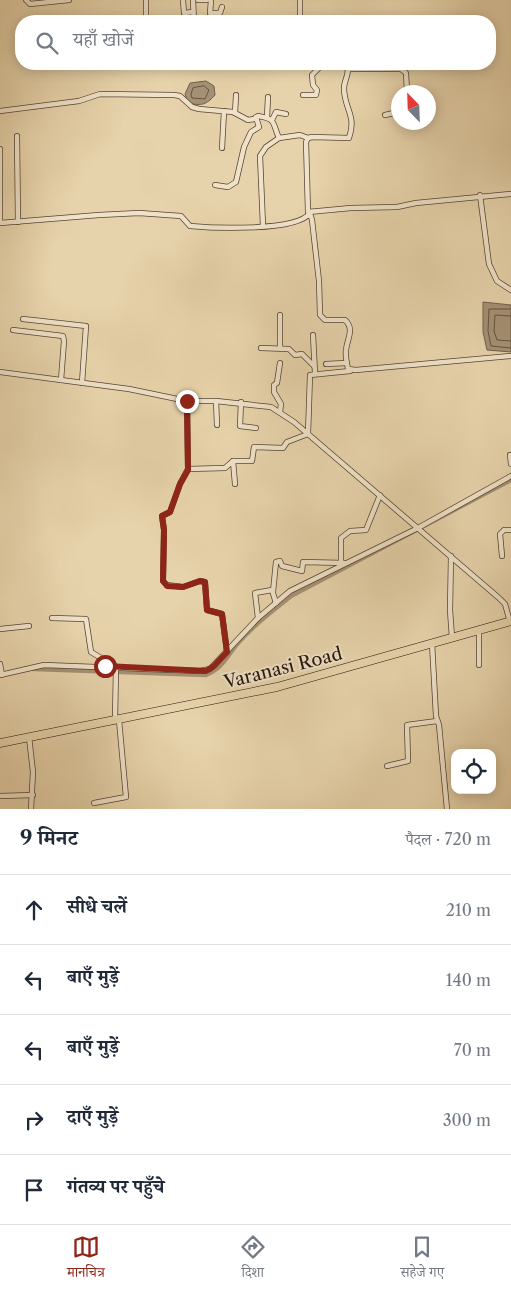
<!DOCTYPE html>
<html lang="hi">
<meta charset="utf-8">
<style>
body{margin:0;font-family:"Libre Caslon Text","Noto Serif Devanagari",serif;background:#f2f2f3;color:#1f2937}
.controls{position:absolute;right:15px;bottom:15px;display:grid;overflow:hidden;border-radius:10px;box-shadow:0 2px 12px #0003}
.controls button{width:45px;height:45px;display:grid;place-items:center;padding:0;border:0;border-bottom:1px solid #e0e1e3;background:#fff;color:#1f2937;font:25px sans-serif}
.compass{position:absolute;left:391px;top:85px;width:45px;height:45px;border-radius:50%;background:#fff;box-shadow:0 2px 12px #0003;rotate:337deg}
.stop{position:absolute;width:15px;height:15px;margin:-11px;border:4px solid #8f2418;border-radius:50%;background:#fff}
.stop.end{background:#8f2418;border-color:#fff;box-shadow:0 1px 5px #0008}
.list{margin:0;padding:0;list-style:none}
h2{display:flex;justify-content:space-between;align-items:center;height:65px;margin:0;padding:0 20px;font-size:21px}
h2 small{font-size:16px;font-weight:400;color:#747a83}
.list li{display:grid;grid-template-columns:32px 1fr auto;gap:15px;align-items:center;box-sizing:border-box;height:70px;padding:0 20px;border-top:1px solid #e0e1e3}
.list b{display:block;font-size:19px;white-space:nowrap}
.list em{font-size:16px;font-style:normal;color:#747a83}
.icon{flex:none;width:28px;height:28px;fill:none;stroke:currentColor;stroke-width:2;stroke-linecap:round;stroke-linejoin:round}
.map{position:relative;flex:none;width:511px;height:809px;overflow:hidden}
.search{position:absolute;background:#fff;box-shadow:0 2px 12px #0003;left:15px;right:15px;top:15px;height:55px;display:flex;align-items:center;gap:12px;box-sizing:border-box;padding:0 18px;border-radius:20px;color:#747a83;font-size:19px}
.sheet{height:415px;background:#fff}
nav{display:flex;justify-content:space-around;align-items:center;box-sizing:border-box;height:70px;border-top:1px solid #e0e1e3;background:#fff;font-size:14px;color:#747a83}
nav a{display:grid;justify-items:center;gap:2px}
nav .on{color:#8f2418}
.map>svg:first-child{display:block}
</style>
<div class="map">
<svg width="511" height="809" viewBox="0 0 511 809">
<rect width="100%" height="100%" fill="#e7d3ab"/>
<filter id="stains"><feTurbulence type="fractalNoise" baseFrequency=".004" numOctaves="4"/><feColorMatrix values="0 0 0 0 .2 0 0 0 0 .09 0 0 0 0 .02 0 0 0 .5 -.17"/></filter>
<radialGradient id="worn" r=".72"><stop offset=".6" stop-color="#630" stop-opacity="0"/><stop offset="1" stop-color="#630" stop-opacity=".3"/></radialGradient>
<g fill="#a59275" stroke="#72604b">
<path d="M 206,81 L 214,86 L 215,95 C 206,105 202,106 188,103 L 185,94 L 190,83 Z"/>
<polygon points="483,302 511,305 511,352 487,350 483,332"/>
</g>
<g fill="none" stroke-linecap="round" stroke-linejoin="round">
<g stroke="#655340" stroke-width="1">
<polygon points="204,86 209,90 205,99 192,98 191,94 193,88"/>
<polyline points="511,309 489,309 488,331 491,346 511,348"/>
<polyline points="511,316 495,315 494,331 497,340 511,341"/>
</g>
<path stroke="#a59275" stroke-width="4.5" d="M 34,669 L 206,675 C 224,667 226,657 238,643 C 254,625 272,611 291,596 L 511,480"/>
<g stroke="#564434" stroke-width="6">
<g id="minor">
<polyline points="26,0 30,4 69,0"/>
<polyline points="183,0 184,13 193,12"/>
<polyline points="193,0 194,21"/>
<polyline points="198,0 207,0"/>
<polyline points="211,0 210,13 220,13 222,7"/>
<polyline points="300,0 300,21"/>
<polyline points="146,16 146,0"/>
<polyline points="340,64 348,69"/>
<path d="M 407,92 L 406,73 L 401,69 L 348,69 C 348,76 344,82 344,88 C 344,109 357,115 349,138 L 312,137 L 308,138 L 306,142 L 308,212 L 351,208 L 397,207 L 416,203 L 511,194"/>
<polyline points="303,95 316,95 317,90 313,85 312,75 323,64"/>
<path d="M 0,111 L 79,101 L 100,94 L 174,95 L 180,96 L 192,107 L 199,109 L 233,112 L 248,120 L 254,119 L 258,116 C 277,119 272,123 279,138 L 300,135 L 308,138"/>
<polyline points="235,113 236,95"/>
<polyline points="385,115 394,113 398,106"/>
<polyline points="267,117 268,97"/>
<polyline points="272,120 276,112 286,114"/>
<polyline points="17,136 18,222"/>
<polyline points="222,148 224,111"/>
<polyline points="0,149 0,223"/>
<polyline points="215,185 228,187 236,182 244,147 251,132 259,127 256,117"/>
<polyline points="480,195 489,264 497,281 511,290"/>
<path d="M 0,223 L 99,215 L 139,213 L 181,216 L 190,226 C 212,228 297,232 310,213 L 312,220 L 319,281 L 320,315 L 325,320 L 345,320 C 355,329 347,339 346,350 C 345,358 347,362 348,369 L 356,370 L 511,356"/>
<polyline points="263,226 260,156 266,147 279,138"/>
<polyline points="280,315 280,348"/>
<polyline points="23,319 86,326 82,383"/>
<polyline points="13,330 63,336 64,341 61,380"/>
<polyline points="313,335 315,373"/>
<polyline points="261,348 289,349 295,355 302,354 314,366"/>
<polyline points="280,363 277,383 274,385 274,392 281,404 280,412"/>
<polyline points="326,364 346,363"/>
<polyline points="0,372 129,389 187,401 216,401 271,407 294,422 499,598 505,604 510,622"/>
<polyline points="187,401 188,469 180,484 170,512 162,516 164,530 163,581 167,585 183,587 200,581 205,582 207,610 222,614 227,652"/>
<polyline points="216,401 217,425"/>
<polyline points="241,402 240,426 256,428"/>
<polyline points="510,455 511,464"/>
<polyline points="233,461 235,484"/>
<polyline points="188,469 225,468 233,461 252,461 254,447 283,448 287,442 308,434 310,375 350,371"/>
<polyline points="451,556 450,610 452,638"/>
<polyline points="502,556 500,534 504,530 511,530"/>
<polyline points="341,564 341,538 350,531 366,530 380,495"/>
<polyline points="273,592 276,562 280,561 282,566 302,571 303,562 345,563"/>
<polyline points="52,618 86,619 91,652 101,658 105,666"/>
<polyline points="258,618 255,593 272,590 276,603"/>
<polyline points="0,629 29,626"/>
<polyline points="479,630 479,665"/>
<polyline points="432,643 436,716 439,725 447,809"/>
<polyline points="0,664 2,675"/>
<polyline points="0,675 44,665 200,671 210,669 258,618 290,591 418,528 511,476"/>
<polyline points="115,720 116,667"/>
<polyline points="29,737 33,772 31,809"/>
<polyline points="387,766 408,761 407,725 437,721"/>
<polyline points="0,796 33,795"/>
<polyline points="94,803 126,797 119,720"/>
</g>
</g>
<g stroke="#25140c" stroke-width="9">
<polyline id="trunk" points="0,743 277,687 511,621"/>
</g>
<use href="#minor" stroke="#efe2c8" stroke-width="4.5"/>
<use href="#trunk" stroke="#e7d3ab" stroke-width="8"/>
</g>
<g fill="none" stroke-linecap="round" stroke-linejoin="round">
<polyline stroke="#8f2418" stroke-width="6" points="105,666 206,671 214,666 227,652 222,614 207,610 205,582 200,581 183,587 167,586 163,581 164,530 162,516 170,512 180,484 188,470 187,401"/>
</g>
<g text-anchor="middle" stroke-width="4" stroke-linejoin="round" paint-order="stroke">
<g font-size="18" fill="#25140c" stroke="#efe2c8">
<text transform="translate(283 668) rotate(-14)" y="6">Varanasi Road</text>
</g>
</g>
<rect width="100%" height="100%" filter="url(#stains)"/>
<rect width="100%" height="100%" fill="url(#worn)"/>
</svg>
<div class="controls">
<button><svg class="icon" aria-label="locate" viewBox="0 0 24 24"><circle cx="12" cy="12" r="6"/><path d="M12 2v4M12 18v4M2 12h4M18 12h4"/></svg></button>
</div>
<svg class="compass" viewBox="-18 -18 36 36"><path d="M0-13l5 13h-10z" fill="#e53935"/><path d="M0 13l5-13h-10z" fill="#747a83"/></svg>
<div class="stop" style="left:105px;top:666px"></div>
<div class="stop end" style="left:187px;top:401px"></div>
<div class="search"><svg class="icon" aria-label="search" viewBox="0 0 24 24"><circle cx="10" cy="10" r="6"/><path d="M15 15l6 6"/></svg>यहाँ खोजें</div>
</div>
<section class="sheet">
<h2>9 मिनट<small>पैदल · 720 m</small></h2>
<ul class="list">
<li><svg class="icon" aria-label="ahead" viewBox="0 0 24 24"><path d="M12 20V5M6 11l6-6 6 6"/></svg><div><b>सीधे चलें</b></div><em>210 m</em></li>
<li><svg class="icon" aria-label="left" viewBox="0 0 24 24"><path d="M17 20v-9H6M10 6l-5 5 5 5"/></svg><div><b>बाएँ मुड़ें</b></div><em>140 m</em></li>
<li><svg class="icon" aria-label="left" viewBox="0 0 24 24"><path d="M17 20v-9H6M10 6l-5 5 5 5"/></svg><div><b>बाएँ मुड़ें</b></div><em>70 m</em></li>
<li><svg class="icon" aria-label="right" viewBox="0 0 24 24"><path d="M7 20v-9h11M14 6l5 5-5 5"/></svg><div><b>दाएँ मुड़ें</b></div><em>300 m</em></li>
<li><svg class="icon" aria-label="arrive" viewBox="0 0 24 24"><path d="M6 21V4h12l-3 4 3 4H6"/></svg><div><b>गंतव्य पर पहुँचे</b></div></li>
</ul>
</section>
<nav>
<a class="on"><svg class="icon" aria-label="map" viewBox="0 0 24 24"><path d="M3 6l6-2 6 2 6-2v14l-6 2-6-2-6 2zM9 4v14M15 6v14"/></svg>मानचित्र</a>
<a><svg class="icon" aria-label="directions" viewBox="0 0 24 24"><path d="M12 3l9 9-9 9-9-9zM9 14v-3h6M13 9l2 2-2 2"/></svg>दिशा</a>
<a><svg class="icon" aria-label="saved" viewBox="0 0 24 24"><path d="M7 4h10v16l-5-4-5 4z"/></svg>सहेजे गए</a>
</nav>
